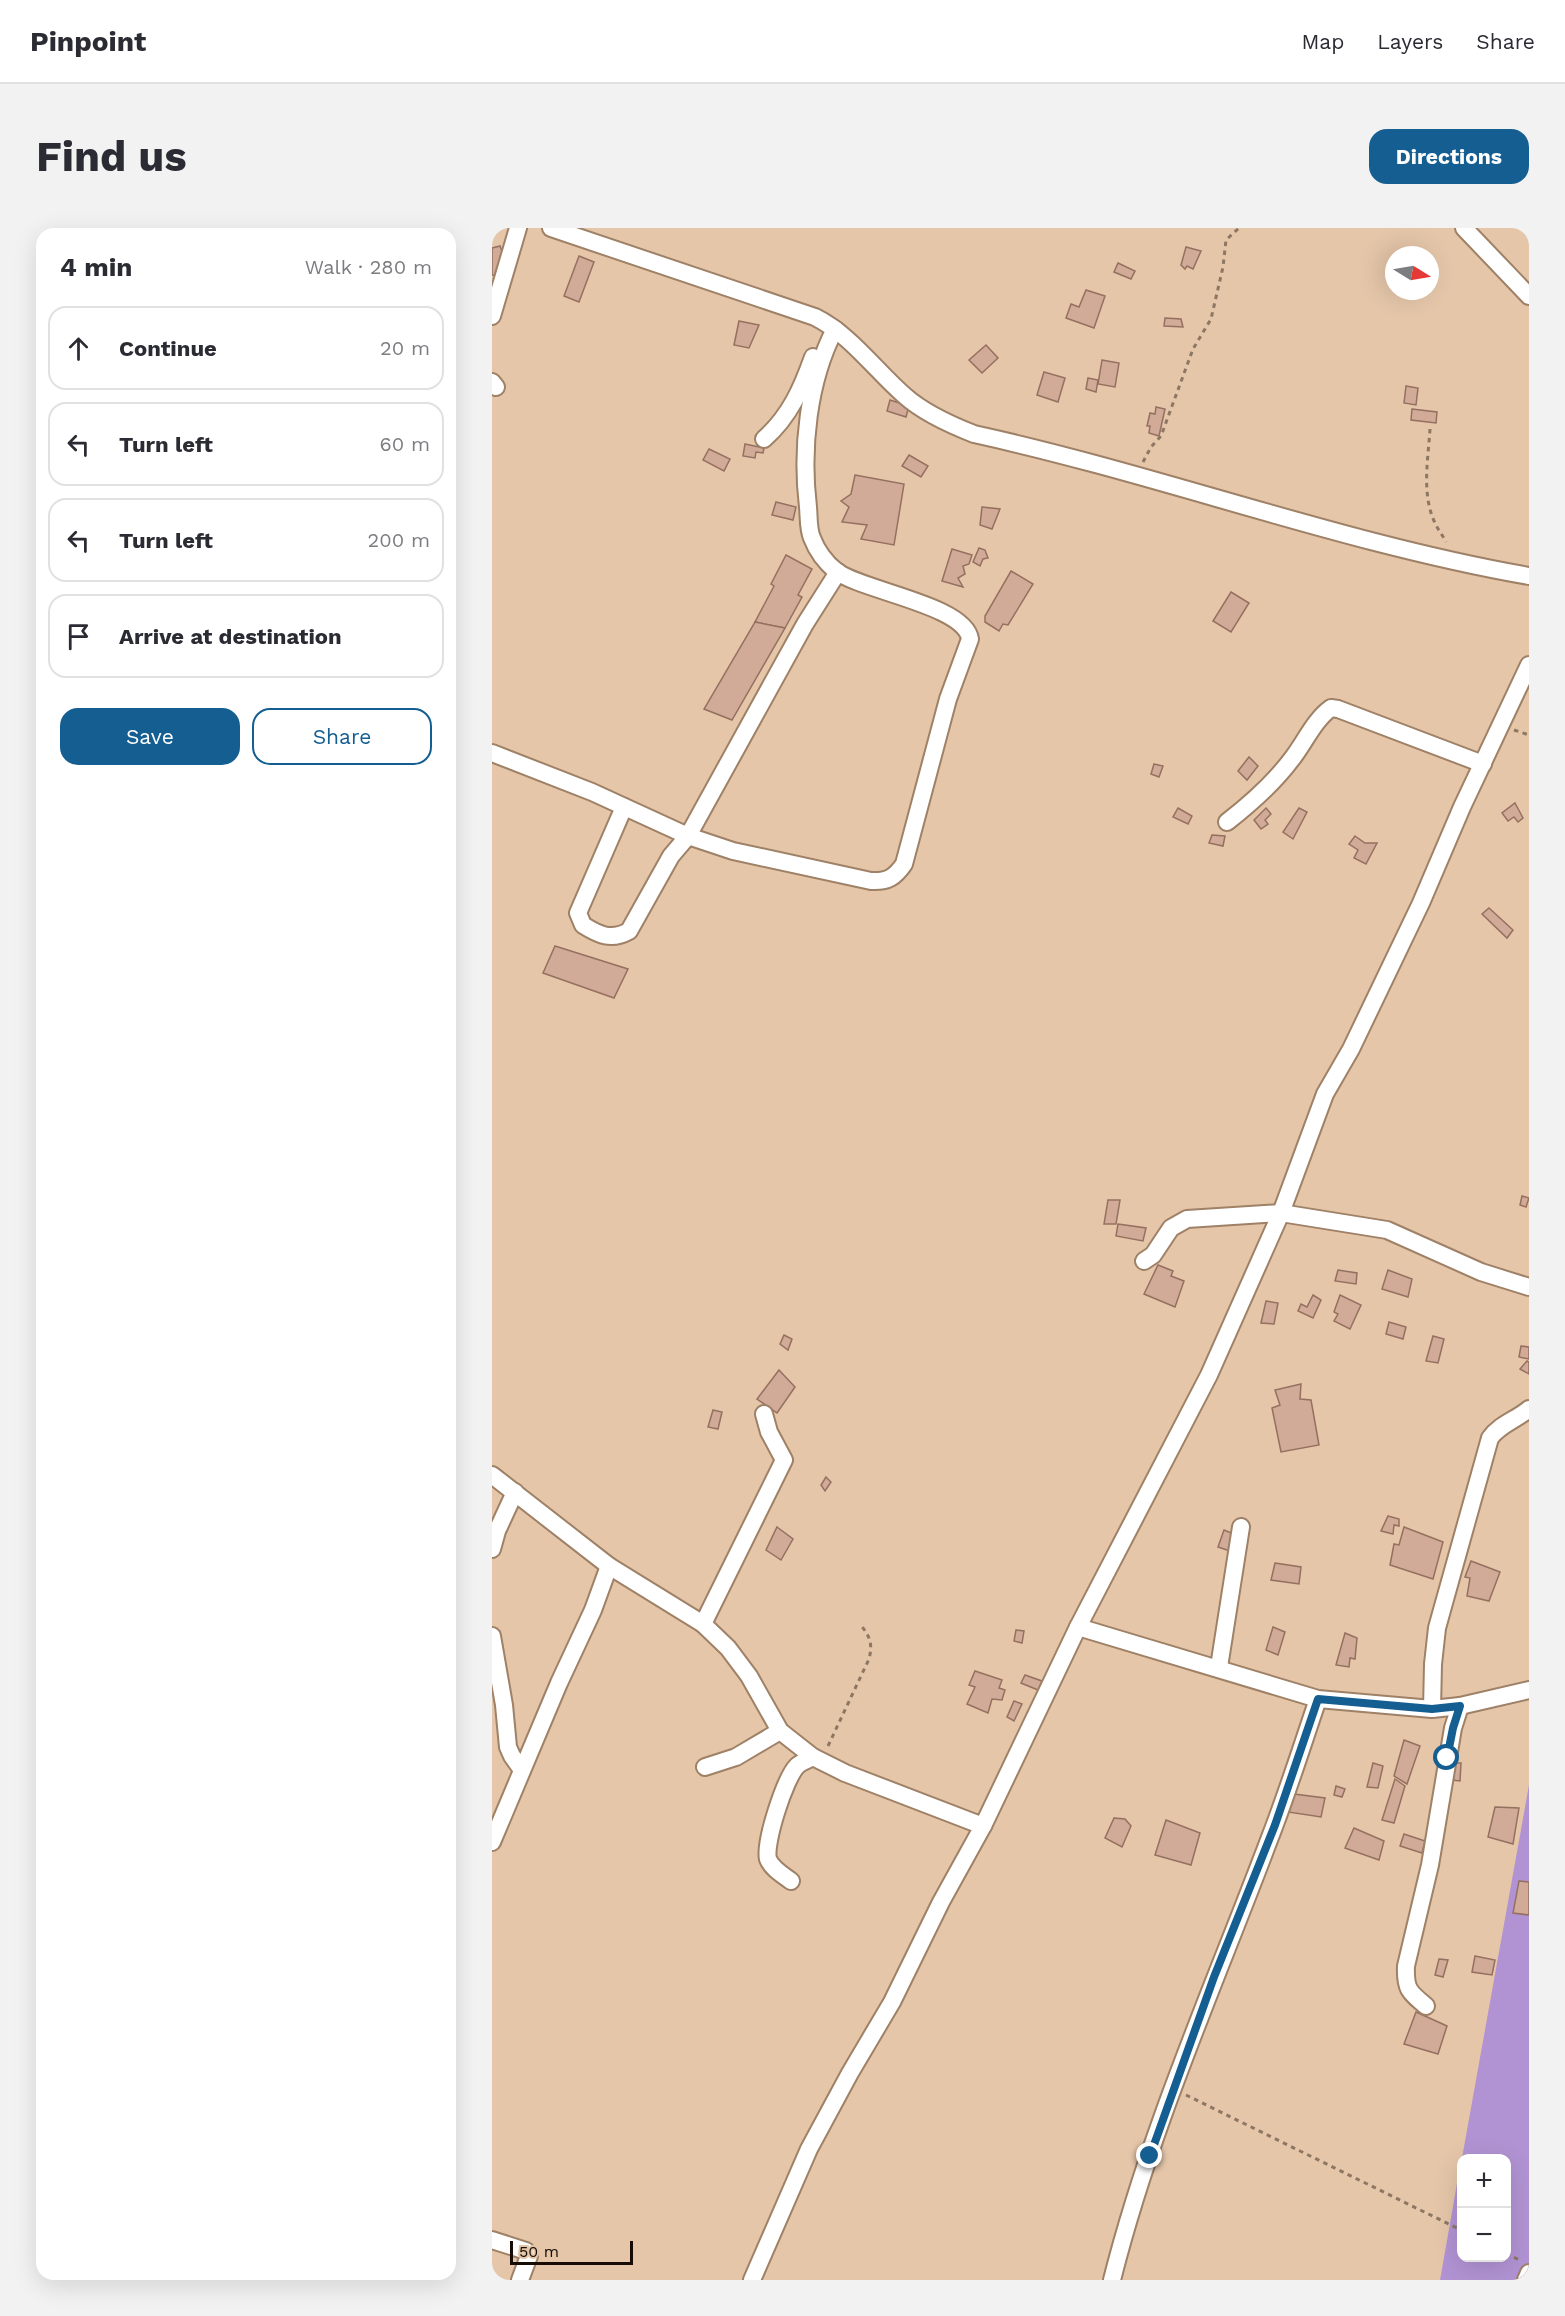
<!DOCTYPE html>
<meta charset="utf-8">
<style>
body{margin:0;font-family:"Work Sans",sans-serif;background:#f2f2f3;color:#2b2b33}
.controls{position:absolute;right:18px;bottom:18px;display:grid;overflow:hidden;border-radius:12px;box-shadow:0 6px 24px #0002}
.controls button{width:54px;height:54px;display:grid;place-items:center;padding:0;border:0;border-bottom:2px solid #e1e1e2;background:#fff;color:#2b2b33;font:30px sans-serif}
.compass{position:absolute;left:893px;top:18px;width:54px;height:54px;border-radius:50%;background:#fff;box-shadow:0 6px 24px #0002;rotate:101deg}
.scale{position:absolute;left:18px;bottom:15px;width:123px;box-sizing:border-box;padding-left:6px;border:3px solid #160c03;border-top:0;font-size:16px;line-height:21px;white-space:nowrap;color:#160c03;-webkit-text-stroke:4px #e5c6a9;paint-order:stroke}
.stop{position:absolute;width:18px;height:18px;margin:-14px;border:4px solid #155e92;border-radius:50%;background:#fff}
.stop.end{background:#155e92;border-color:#fff;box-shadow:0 2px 6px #0008}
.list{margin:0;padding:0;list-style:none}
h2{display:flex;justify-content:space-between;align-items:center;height:78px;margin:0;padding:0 24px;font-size:26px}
h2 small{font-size:20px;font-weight:400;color:#7c7c81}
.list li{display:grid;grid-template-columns:39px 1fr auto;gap:18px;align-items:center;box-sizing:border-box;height:84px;margin:0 12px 12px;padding:0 12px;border:2px solid #e1e1e2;border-radius:18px}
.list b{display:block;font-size:22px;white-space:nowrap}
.list em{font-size:20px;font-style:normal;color:#7c7c81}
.actions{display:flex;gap:12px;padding:18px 24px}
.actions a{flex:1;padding:14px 0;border:2px solid #155e92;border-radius:18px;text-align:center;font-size:21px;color:#155e92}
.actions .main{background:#155e92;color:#fff}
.icon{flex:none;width:33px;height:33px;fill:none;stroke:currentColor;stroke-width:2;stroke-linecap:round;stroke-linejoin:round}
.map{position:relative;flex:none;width:1037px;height:2052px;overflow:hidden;border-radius:18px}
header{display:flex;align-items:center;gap:36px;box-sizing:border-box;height:84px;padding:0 30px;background:#fff;border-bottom:2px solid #e1e1e2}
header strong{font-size:28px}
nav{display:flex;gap:33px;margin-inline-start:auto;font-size:21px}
.intro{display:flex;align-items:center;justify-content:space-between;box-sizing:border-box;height:144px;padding:0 36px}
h1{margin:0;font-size:42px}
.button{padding:15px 27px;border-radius:18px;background:#155e92;color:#fff;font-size:21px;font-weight:700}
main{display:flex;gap:36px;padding:0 36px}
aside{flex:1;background:#fff;border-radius:18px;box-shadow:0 6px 24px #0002}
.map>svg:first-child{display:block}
</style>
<header>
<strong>Pinpoint</strong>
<nav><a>Map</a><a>Layers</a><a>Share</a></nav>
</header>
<div class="intro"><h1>Find us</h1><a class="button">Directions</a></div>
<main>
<aside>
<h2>4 min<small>Walk · 280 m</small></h2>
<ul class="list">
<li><svg class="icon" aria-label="ahead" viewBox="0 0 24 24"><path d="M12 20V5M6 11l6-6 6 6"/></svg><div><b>Continue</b></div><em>20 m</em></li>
<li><svg class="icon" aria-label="left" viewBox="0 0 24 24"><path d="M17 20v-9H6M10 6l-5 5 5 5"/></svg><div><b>Turn left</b></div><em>60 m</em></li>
<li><svg class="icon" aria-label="left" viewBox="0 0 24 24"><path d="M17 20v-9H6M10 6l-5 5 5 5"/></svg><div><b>Turn left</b></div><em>200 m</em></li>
<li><svg class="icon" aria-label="arrive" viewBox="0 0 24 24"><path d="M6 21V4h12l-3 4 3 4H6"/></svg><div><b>Arrive at destination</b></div></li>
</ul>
<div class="actions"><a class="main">Save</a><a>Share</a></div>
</aside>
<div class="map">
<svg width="1037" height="2052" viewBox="0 0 1037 2052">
<rect width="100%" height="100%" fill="#e5c6a9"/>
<polygon fill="#b193d3" points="1037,1557 1037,2052 948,2052 969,1933 969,2030 1014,2030 1014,1930 970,1930"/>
<g fill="#d1aa98" stroke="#957060" stroke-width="1.5">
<polygon points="8,18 11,26 7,48 0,47 0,20"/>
<polygon points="694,19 709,23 701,41 695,38 693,41 689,37"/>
<polygon points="87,28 102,34 87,74 72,68"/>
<polygon points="626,35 643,43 639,51 622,44"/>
<polygon points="594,62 613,68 602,100 574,90 579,76 587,79"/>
<polygon points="673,90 689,91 691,99 672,98"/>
<polygon points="247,93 267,97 257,120 242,117"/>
<polygon points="494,117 506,130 490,145 477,132"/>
<polygon points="610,132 627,135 623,159 606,156"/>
<polygon points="552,144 573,150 566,174 545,167"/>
<polygon points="596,150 606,152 604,164 594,161"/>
<polygon points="914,158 926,160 924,177 912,175"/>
<polygon points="398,172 417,178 414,189 395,183"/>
<polygon points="664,179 673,181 667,208 657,205 658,198 655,198 658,185 663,186"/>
<polygon points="920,181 945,184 944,195 919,192"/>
<polygon points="253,216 272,220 271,225 264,224 263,230 251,228"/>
<polygon points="217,221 238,231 232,243 211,232"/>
<polygon points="417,227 436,238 429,249 410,238"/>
<polygon points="363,247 412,256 402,317 369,311 375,297 350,294 357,279 349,273 359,266"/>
<polygon points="284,274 304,279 301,292 280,287"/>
<polygon points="490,279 508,281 500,301 488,297"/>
<polygon points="487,320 493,322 496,330 491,331 488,338 481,334"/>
<polygon points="460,321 480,327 477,336 471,338 473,346 466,350 471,359 450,353"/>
<polygon points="294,327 320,341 306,367 310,369 293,400 263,394 282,358 279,356"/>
<polygon points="519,343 541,356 516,397 511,396 507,403 493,394 493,388"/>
<polygon points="739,364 757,375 739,404 721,393"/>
<polygon points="263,394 293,400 240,492 212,481"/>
<polygon points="757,529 766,538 755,552 746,543"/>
<polygon points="662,536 671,538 667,549 659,546"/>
<polygon points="1023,575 1031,590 1026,594 1022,589 1016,593 1010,585"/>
<polygon points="686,580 700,588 696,596 681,589"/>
<polygon points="774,580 779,586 773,592 776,596 769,601 762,592"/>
<polygon points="807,580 815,584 801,611 791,604"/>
<polygon points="720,607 733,608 731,618 717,615"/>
<polygon points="863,608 873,615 885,615 874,636 862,630 866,622 857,616"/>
<polygon points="997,680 1021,702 1015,710 990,686"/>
<polygon points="63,718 136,741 122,770 51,745"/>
<polygon points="1030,968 1037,970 1034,979 1028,977"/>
<polygon points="616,972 628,972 624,996 612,996"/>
<polygon points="626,996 654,1000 651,1013 624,1008"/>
<polygon points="666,1037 681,1043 679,1048 692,1053 683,1079 652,1066"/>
<polygon points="846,1042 865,1045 864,1056 843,1053"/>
<polygon points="896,1042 920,1051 916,1069 890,1061"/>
<polygon points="821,1067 829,1072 821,1090 806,1083 809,1076 815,1079"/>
<polygon points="848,1067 869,1077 858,1101 842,1093 846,1086 842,1084"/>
<polygon points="774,1073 786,1075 782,1096 769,1095"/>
<polygon points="897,1094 914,1099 911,1111 894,1106"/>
<polygon points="292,1107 300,1111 296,1122 288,1116"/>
<polygon points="941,1108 952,1111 946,1135 934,1133"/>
<polygon points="1029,1118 1037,1119 1037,1131 1027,1129"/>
<polygon points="1035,1133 1037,1134 1037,1146 1028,1141"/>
<polygon points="287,1142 303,1159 285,1185 265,1171"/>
<polygon points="809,1156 808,1171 819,1172 827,1217 789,1224 780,1180 788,1177 783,1162"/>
<polygon points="221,1182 230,1184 226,1201 216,1199"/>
<polygon points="334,1249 339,1254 333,1263 329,1257"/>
<polygon points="896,1288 907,1291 907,1298 902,1297 901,1306 889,1303"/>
<polygon points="285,1299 301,1311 289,1332 274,1322"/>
<polygon points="912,1299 951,1314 941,1351 898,1337 902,1316 907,1317"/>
<polygon points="732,1302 744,1307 738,1323 726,1319"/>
<polygon points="979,1333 1008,1344 997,1373 975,1368 978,1350 973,1349"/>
<polygon points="783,1335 809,1339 807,1356 779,1352"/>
<polygon points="781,1399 793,1404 786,1427 774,1422"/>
<polygon points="524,1402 532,1403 530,1415 522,1413"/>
<polygon points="853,1405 865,1410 863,1431 858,1430 857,1439 844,1437"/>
<polygon points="483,1443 510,1452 507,1460 513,1462 510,1472 500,1471 496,1485 475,1476 483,1459 477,1457"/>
<polygon points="533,1447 550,1453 546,1462 529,1455"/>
<polygon points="522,1473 530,1476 522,1493 515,1489"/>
<polygon points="912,1512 928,1518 915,1556 902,1548"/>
<polygon points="881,1535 891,1538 886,1560 875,1559"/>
<polygon points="962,1535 969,1535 968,1553 960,1552"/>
<polygon points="903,1551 913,1558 902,1595 890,1592"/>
<polygon points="844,1558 853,1561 850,1569 842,1567"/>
<polygon points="802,1566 833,1570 829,1589 796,1584"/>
<polygon points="1003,1579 1027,1580 1021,1616 996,1609"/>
<polygon points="622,1590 633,1591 639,1598 630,1619 613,1610"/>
<polygon points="674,1592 708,1605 699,1637 663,1627"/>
<polygon points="862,1600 892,1613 887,1632 853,1620"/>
<polygon points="912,1606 933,1613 930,1625 908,1618"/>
<polygon points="1027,1653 1037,1654 1037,1687 1021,1685"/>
<polygon points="983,1728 1003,1732 1000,1747 980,1744"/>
<polygon points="947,1731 956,1732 951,1749 943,1747"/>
<polygon points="924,1784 955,1798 946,1826 912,1816"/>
</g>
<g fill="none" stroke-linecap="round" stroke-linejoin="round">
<g stroke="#9e8166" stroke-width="20">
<g id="minor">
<path d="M 59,0 L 323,89 C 359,107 383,142 413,168 C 432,185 459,197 482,206 C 669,247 849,315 1037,348"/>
<polyline points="972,0 1037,68"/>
<polyline points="0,88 26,0"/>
<polyline points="0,154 4,159"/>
<path d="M 272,211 C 298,188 310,160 321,129"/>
<path d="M 0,525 L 100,564 L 196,608 L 241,623 L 379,653 C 396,654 403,649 412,636 L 456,471 L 478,411 C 473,377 370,363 344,343 C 333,334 325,323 320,310 C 316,301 317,289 316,279 C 309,221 316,153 343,101"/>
<path d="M 132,579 L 86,685 L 91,697 C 107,707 119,713 137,703 L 179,628 L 196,608 L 313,396 L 346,344"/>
<path d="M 735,594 C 758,576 781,556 799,532 C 812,516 822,492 839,480 L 846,481 L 991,536"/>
<polyline points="652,1033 661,1027 679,1000 695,991 789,985 895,1002 989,1044 1037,1059"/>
<polyline points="0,1247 117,1338 211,1396 236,1420 257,1448 288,1503 321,1529 353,1545 491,1598"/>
<polyline points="0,1321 5,1303 23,1264"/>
<polyline points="211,1396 292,1232 277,1204 272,1186"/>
<polyline points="586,1399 826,1471 940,1481 968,1478 1037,1462"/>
<polyline points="0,1408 12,1477 16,1519 20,1528 30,1542"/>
<polyline points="727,1439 749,1299"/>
<path d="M 940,1481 L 941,1436 L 945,1400 L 998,1210 C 1008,1196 1024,1192 1037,1181"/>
<polyline points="213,1539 244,1529 288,1503"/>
<polyline points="0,1614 67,1455 101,1382 117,1338"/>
<path d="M 299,1653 C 291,1647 280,1641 276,1631 C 272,1615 293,1550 305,1538 C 309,1534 316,1532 321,1529"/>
<path d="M 934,1778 C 917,1764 913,1761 914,1738 L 938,1637 L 961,1500 L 968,1478"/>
<polyline points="0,2012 34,2023 37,2028 28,2052"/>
<polyline points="260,2052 317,1921 358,1845 400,1774 449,1674 491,1598 586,1399 717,1147 789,985 833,866 859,821 929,675 970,579 1037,437"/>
<path d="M 620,2052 C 658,1901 722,1758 777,1612 C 795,1566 810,1518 826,1471"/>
<polyline points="1034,2052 1037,2045"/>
</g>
</g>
<g stroke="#8d7763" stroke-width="3" stroke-dasharray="4.5 4.5" stroke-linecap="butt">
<path d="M 938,201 C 936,233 929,268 944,297 C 947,303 951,308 954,314"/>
<polyline points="651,234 659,219 669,208 701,121 719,91 731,39 734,12 747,0"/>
<polyline points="1022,502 1037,507"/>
<path d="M 336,1518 L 377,1431 C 381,1415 378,1409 368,1396"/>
<polyline points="694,1867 969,2002"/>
<polyline points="1014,2025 1029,2033"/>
</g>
<use href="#minor" stroke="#fff" stroke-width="16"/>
</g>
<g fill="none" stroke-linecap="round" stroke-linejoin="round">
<polyline stroke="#155e92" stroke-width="8" points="658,1928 722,1749 783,1597 826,1471 940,1481 968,1478 961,1500 955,1530"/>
</g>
</svg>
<div class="controls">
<button>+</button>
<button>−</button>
</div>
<svg class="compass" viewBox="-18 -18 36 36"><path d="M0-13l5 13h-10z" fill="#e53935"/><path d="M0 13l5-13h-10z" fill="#7c7c81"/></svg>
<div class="scale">50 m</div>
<div class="stop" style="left:955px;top:1530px"></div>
<div class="stop end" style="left:658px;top:1928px"></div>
</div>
</main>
